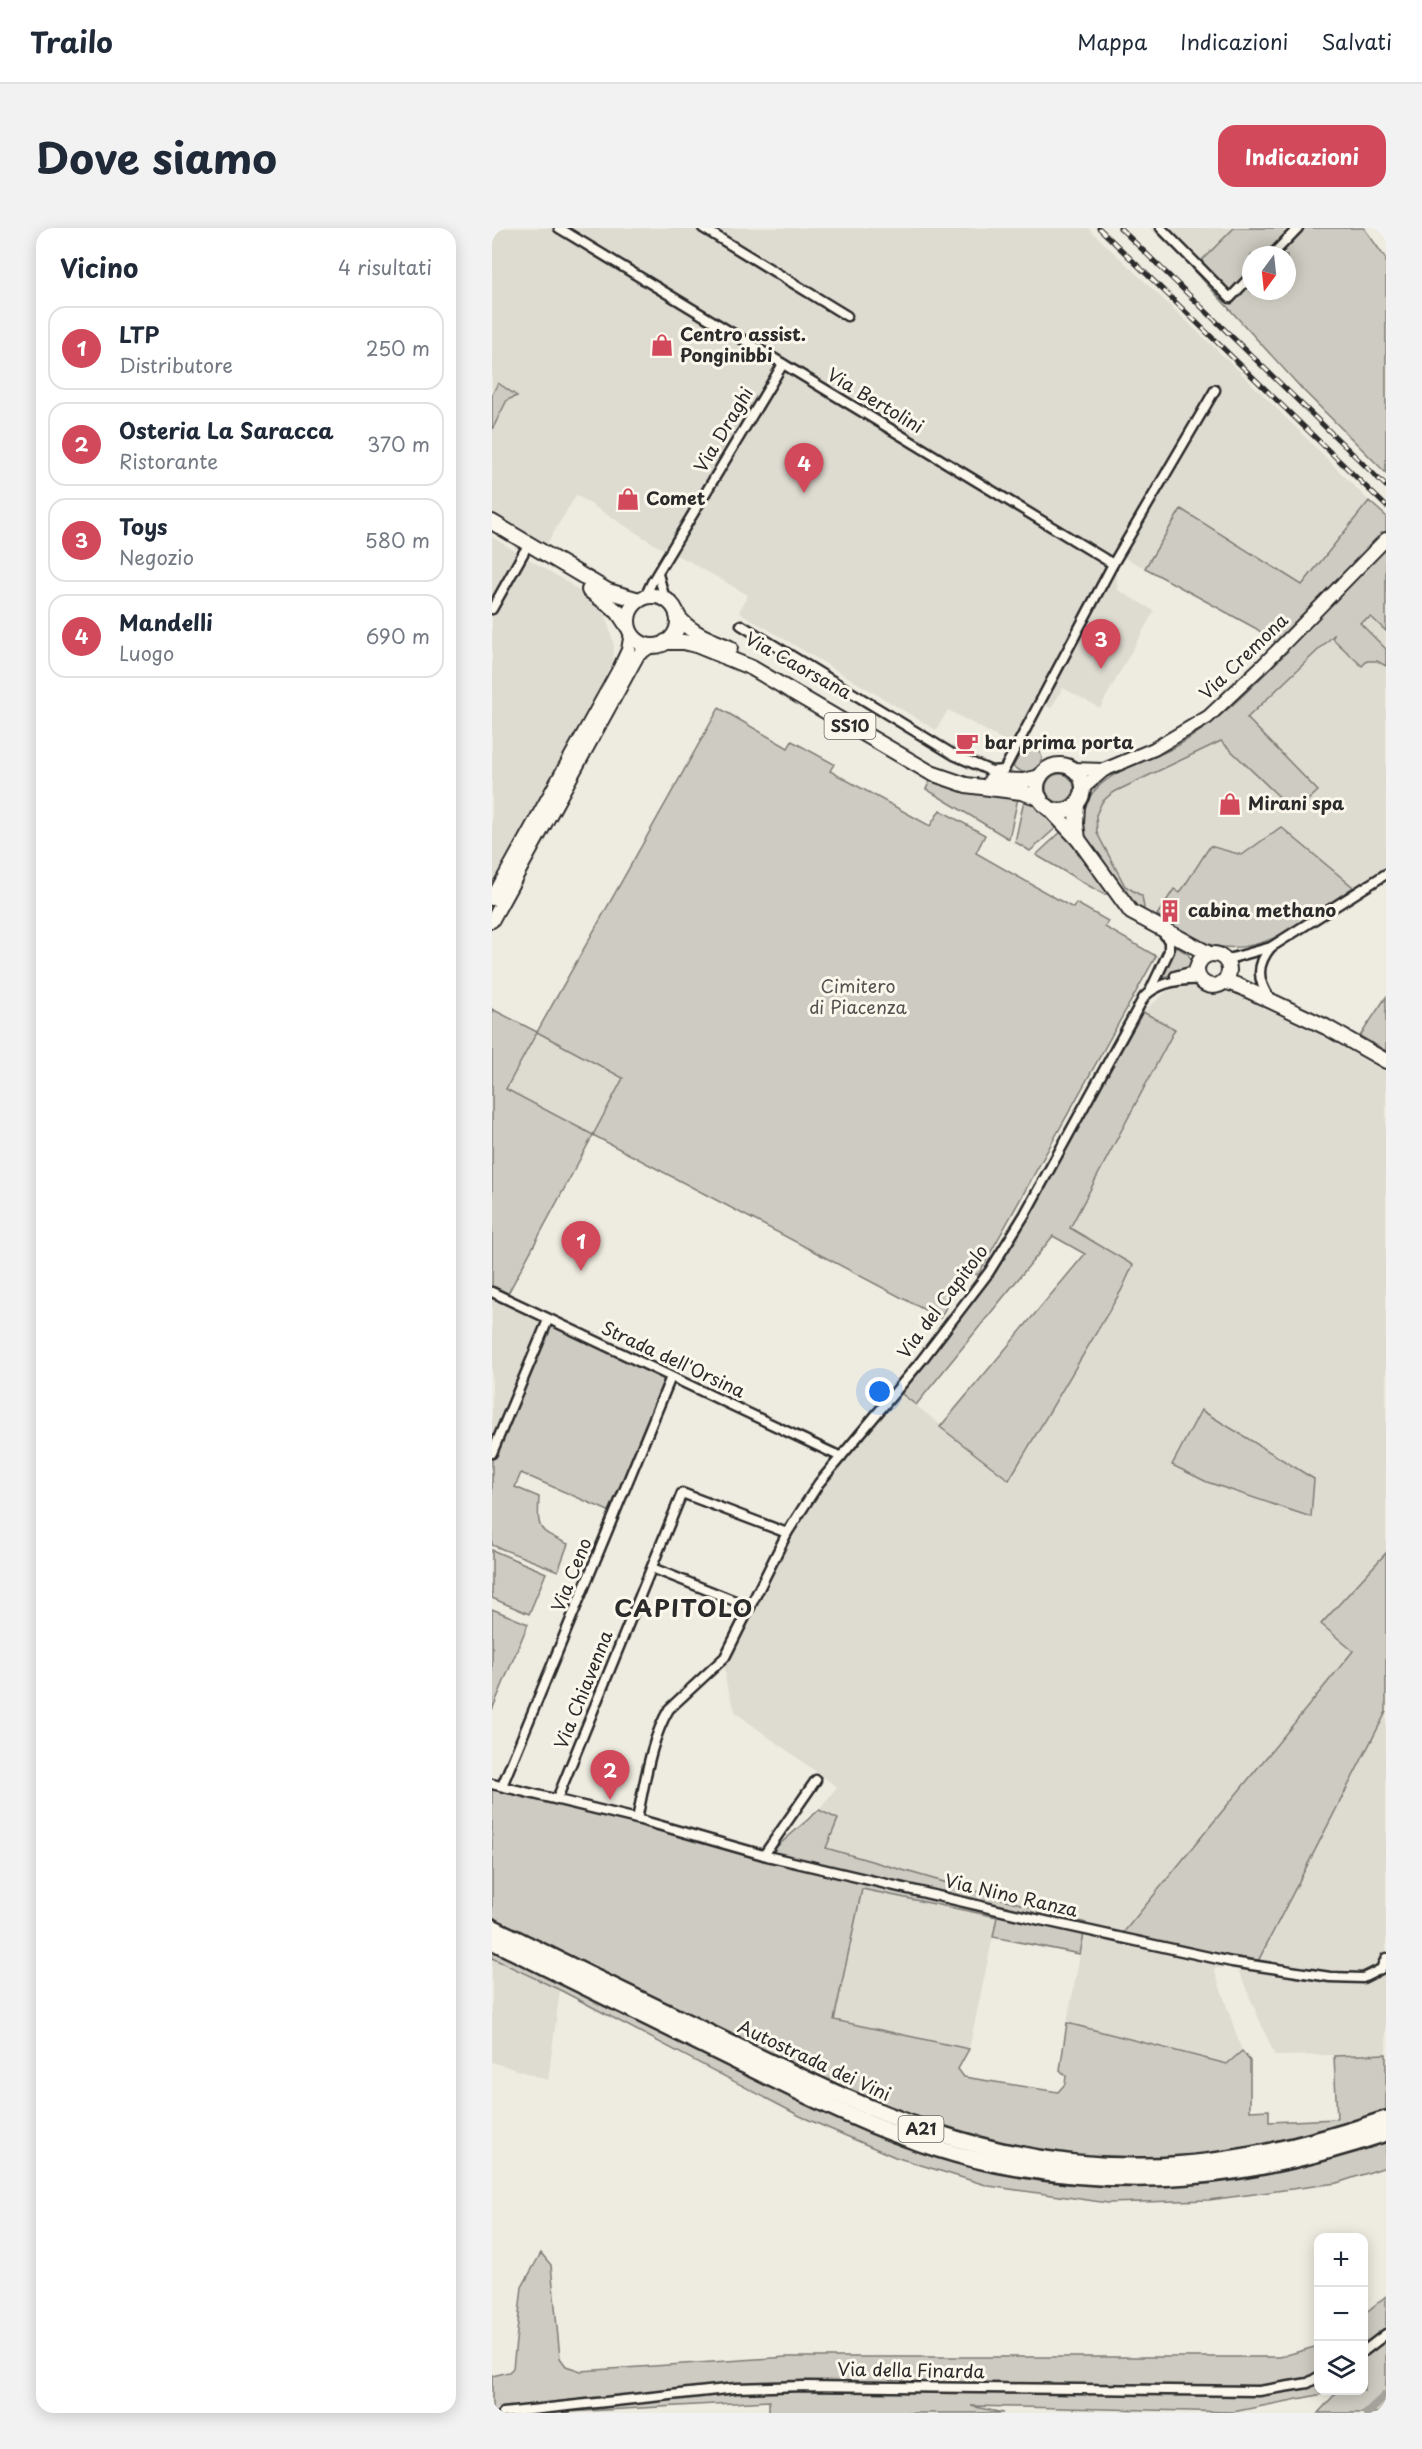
<!DOCTYPE html>
<html lang="it">
<meta charset="utf-8">
<style>
body{margin:0;font-family:"Playpen Sans",sans-serif;background:#f2f2f3;color:#1f2937}
.controls{position:absolute;right:18px;bottom:18px;display:grid;overflow:hidden;border-radius:12px;box-shadow:0 3px 15px #0003}
.controls button{width:54px;height:54px;display:grid;place-items:center;padding:0;border:0;border-bottom:2px solid #e0e1e3;background:#fff;color:#1f2937;font:30px sans-serif}
.compass{position:absolute;left:750px;top:18px;width:54px;height:54px;border-radius:50%;background:#fff;box-shadow:0 3px 15px #0003;rotate:195deg}
.you{position:absolute;left:388px;top:1164px;width:21px;height:21px;margin:-15px;border:4px solid #fff;border-radius:50%;background:#1a73e8;box-shadow:0 0 0 9px #1a73e833}
.badge{display:grid;place-items:center;width:39px;height:39px;border-radius:50%;background:#d1495b;color:#fff;font-size:20px;font-weight:700}
.pin{position:absolute;translate:-50% -50px;filter:drop-shadow(0 2px 3px #0008)}
.pin::after{content:'';position:absolute;top:32px;width:21px;height:18px;background:inherit;clip-path:polygon(0 0,100% 0,50% 100%)}
.list{margin:0;padding:0;list-style:none}
h2{display:flex;justify-content:space-between;align-items:center;height:78px;margin:0;padding:0 24px;font-size:26px}
h2 small{font-size:20px;font-weight:400;color:#747a83}
.list li{display:grid;grid-template-columns:39px 1fr auto;gap:18px;align-items:center;box-sizing:border-box;height:84px;margin:0 12px 12px;padding:0 12px;border:2px solid #e0e1e3;border-radius:18px}
.list b{display:block;font-size:22px;white-space:nowrap}
.list p{margin:0;font-size:20px;white-space:nowrap;color:#747a83}
.list em{font-size:20px;font-style:normal;color:#747a83}
.icon{flex:none;width:33px;height:33px;fill:none;stroke:currentColor;stroke-width:2;stroke-linecap:round;stroke-linejoin:round}
.map{position:relative;flex:none;width:894px;height:2185px;overflow:hidden;border-radius:18px}
header{display:flex;align-items:center;gap:36px;box-sizing:border-box;height:84px;padding:0 30px;background:#fff;border-bottom:2px solid #e0e1e3}
header strong{font-size:28px}
nav{display:flex;gap:33px;margin-inline-start:auto;font-size:21px}
.intro{display:flex;align-items:center;justify-content:space-between;box-sizing:border-box;height:144px;padding:0 36px}
h1{margin:0;font-size:42px}
.button{padding:15px 27px;border-radius:18px;background:#d1495b;color:#fff;font-size:21px;font-weight:700}
main{display:flex;gap:36px;padding:0 36px}
aside{flex:1;background:#fff;border-radius:18px;box-shadow:0 3px 15px #0003}
.map>svg:first-child{display:block}
</style>
<header>
<strong>Trailo</strong>
<nav><a>Mappa</a><a>Indicazioni</a><a>Salvati</a></nav>
</header>
<div class="intro"><h1>Dove siamo</h1><a class="button">Indicazioni</a></div>
<main>
<aside>
<h2>Vicino<small>4 risultati</small></h2>
<ul class="list">
<li><span class="badge">1</span><div><b>LTP</b><p>Distributore</p></div><em>250 m</em></li>
<li><span class="badge">2</span><div><b>Osteria La Saracca</b><p>Ristorante</p></div><em>370 m</em></li>
<li><span class="badge">3</span><div><b>Toys</b><p>Negozio</p></div><em>580 m</em></li>
<li><span class="badge">4</span><div><b>Mandelli</b><p>Luogo</p></div><em>690 m</em></li>
</ul>
</aside>
<div class="map">
<svg width="894" height="2185" viewBox="0 0 894 2185">
<rect width="100%" height="100%" fill="#eeebe0"/>
<filter id="ink" filterUnits="userSpaceOnUse"><feTurbulence type="fractalNoise" baseFrequency=".0167" numOctaves="2"/><feDisplacementMap in="SourceGraphic" scale="12" xChannelSelector="R" yChannelSelector="G"/><feConvolveMatrix kernelMatrix="1 2 1 2 8 2 1 2 1" color-interpolation-filters="sRGB"/></filter>
<g filter="url(#ink)">
<g fill="#dedbd1">
<polygon points="0,0 596,0 745,141 877,273 810,357 689,281 653,340 621,324 626,362 662,383 608,480 571,460 559,480 548,475 524,519 456,482 444,502 247,384 256,367 195,332 167,319 84,267 53,319 0,289 0,202 15,172 6,155 0,167"/>
<polygon points="658,0 742,0 701,41"/>
<polygon points="0,309 75,354 95,369 114,388 122,418 121,433 0,676"/>
<polygon points="894,357 894,639 861,659 789,599 750,627 718,618 688,665 682,661 665,687 652,680 649,668 633,658 605,605 604,587 610,574 620,565 729,513 804,583 825,562 755,490"/>
<polygon points="692,758 739,765 827,806 894,844 894,1325 829,1396 861,1423 631,1705 744,1737 764,1737 894,1484 894,1826 783,1828 744,1737 722,1741 750,1823 735,1836 575,1795 594,1695 438,1652 334,1620 346,1591 327,1582 345,1559 244,1485 234,1455 232,1429 297,1305 327,1256 405,1162 517,1252 641,1037 577,1000 683,802 651,784 675,763"/>
<polygon points="45,804 131,850 101,907 14,862"/>
<polygon points="0,1064 57,1091 0,1228"/>
<polygon points="370,1661 505,1689 477,1821 341,1792"/>
<polygon points="0,1730 68,1762 56,1852 0,1834"/>
</g>
<g fill="#cecbc2" stroke="#7c7b76" stroke-width="1.5" fill-rule="evenodd">
<path d="M 742,0 L 872,0 L 894,31 L 894,245 L 811,162 L 701,41 ZM 759,27 L 795,27 L 795,63 L 759,63 Z"/>
<polygon points="6,155 25,168 15,172 0,202 0,167"/>
<path d="M 877,273 L 894,288 L 894,403 L 879,389 L 868,395 L 894,421 L 894,438 L 885,433 L 875,433 L 870,438 L 840,410 L 843,406 L 755,490 L 826,563 L 803,584 L 729,513 L 620,565 L 610,574 L 604,587 L 605,605 L 633,658 L 650,668 L 652,680 L 650,684 L 642,678 L 592,608 L 589,599 L 592,599 C 591,585 594,571 604,561 C 625,539 659,533 685,518 C 728,493 761,458 796,423 L 763,400 L 653,340 L 689,281 L 810,357 Z"/>
<path d="M 227,480 L 296,520 L 300,513 L 342,536 L 338,543 L 438,598 L 448,582 L 493,607 L 484,625 L 581,680 L 584,675 L 616,693 L 613,699 L 664,728 L 486,1047 L 475,1042 L 448,1090 L 101,907 L 13,1071 L 0,1064 L 0,781 L 45,804 ZM 45,804 L 131,850 L 101,907 L 14,861 Z"/>
<polygon points="538,513 545,515 550,530 545,545 535,549 529,543 521,539 534,514"/>
<circle cx="568" cy="560" r="14"/>
<polygon points="439,551 526,570 517,611 434,561"/>
<polygon points="532,572 551,581 567,597 538,623 523,614"/>
<path d="M 789,599 L 861,659 C 821,686 770,733 717,716 C 698,711 681,697 665,687 L 682,661 L 688,665 L 718,618 L 750,627 Z"/>
<polygon points="571,602 617,666 611,666 544,627"/>
<polygon points="685,719 696,726 700,733 700,738 667,751"/>
<polygon points="894,769 894,823 868,808"/>
<polygon points="651,784 683,801 578,1000 641,1037 629,1063 517,1252 448,1199 593,1026 561,1008 424,1177 405,1162 534,991"/>
<path d="M 56,1092 L 179,1149 L 121,1285 L 29,1245 L 23,1259 L 47,1269 C 45,1303 46,1302 76,1316 L 66,1343 L 0,1317 L 0,1228 Z"/>
<polygon points="709,1182 822,1251 819,1289 715,1254 680,1237"/>
<polygon points="0,1322 54,1345 37,1386 0,1370"/>
<polygon points="894,1325 894,1484 764,1737 744,1737 631,1705 861,1423 829,1396"/>
<polygon points="0,1381 36,1396 0,1482"/>
<polygon points="0,1556 274,1628 327,1582 346,1591 334,1620 594,1695 588,1726 501,1709 505,1689 370,1661 342,1792 477,1821 466,1841 472,1849 566,1864 573,1856 574,1848 568,1842 575,1795 735,1836 750,1823 758,1833 758,1883 777,1882 777,1894 845,1891 842,1828 894,1826 894,1939 845,1955 717,1972 616,1975 497,1958 403,1929 308,1888 68,1762 0,1730"/>
<polygon points="49,2025 59,2037 68,2130 74,2138 89,2143 295,2129 788,2129 826,2118 826,2162 872,2162 872,2086 894,2068 894,2185 826,2185 846,2163 741,2184 479,2178 511,2185 277,2185 277,2173 58,2185 0,2185 0,2148 17,2144 21,2140 30,2059"/>
</g>
<g fill="none" stroke-linecap="round" stroke-linejoin="round">
<polyline stroke="#a4a29a" stroke-width="9" points="875,2185 894,2167"/>
<g stroke="#2b2b2b" stroke-width="13">
<g id="street">
<polyline points="67,0 621,336"/>
<polyline points="211,0 355,88"/>
<polyline points="669,0 738,70 759,48"/>
<polyline points="780,27 806,0"/>
<polyline points="166,346 173,371"/>
<polyline points="153,369 160,354 291,136"/>
<polyline points="0,381 32,324"/>
<polyline points="249,397 462,527 499,543 512,542 621,336 723,162"/>
<polyline points="733,732 779,719 894,646"/>
<polyline points="683,748 699,744 706,736"/>
<polyline points="659,761 677,723 677,713 670,703"/>
<path d="M 778,771 C 765,752 764,737 779,719"/>
<polyline points="0,1064 349,1229"/>
<polyline points="0,1225 56,1092"/>
<polyline points="160,1340 258,1379"/>
<polyline points="0,1556 145,1591 275,1628 544,1691 740,1734 838,1749 871,1750 889,1741 894,1730"/>
<polyline points="10,1558 179,1149"/>
<polyline points="65,1571 190,1265 295,1305"/>
<path d="M 145,1591 C 153,1555 158,1513 177,1481 L 233,1429 L 295,1305 L 327,1255 L 429,1133 L 497,1044 L 533,986 L 652,769 C 667,754 688,751 709,752"/>
<polyline points="272,1627 324,1552"/>
<polyline points="872,2123 894,2106"/>
<polyline points="11,2185 244,2160 312,2158 767,2163 816,2155 826,2149"/>
</g>
</g>
<g stroke="#2b2b2b" stroke-width="16">
<g id="secondary">
<polyline points="580,541 612,542"/>
<polyline points="591,560 612,542 662,521 716,489 773,435 894,311"/>
<polyline points="0,671 127,441 136,422 139,405"/>
<polyline points="0,693 146,427 159,418"/>
</g>
</g>
<g stroke="#2b2b2b" stroke-width="18">
<g id="primary">
<polyline points="0,294 116,363 147,372"/>
<polyline points="97,362 126,384 136,399"/>
<circle cx="161" cy="393" r="25"/>
<path d="M 185,387 C 197,405 219,412 238,420"/>
<polyline points="173,414 192,414 204,417 260,440 439,545 474,557 529,564 548,570"/>
<circle cx="568" cy="560" r="23"/>
<polyline points="499,552 531,553 548,549"/>
<polyline points="585,575 584,596 586,611 639,684 717,726"/>
<polyline points="555,578 586,611"/>
<circle cx="721" cy="742" r="16"/>
<polyline points="732,753 747,758 834,799 894,833"/>
</g>
</g>
<g stroke="#2b2b2b" stroke-width="20">
<g id="highway">
<path d="M 0,1699 C 81,1739 163,1779 244,1818 C 378,1883 499,1941 652,1938 C 735,1937 815,1918 894,1891"/>
<path d="M 0,1713 C 80,1752 160,1791 240,1831 C 325,1873 415,1919 509,1937 C 646,1963 763,1950 894,1905"/>
</g>
</g>
<use href="#street" stroke="#fbf7ec" stroke-width="8"/>
<use href="#secondary" stroke="#fbf7ec" stroke-width="12"/>
<use href="#primary" stroke="#fbf7ec" stroke-width="14"/>
<use href="#highway" stroke="#fbf7ec" stroke-width="15"/>
<g stroke="#2b2b2b" stroke-width="5">
<g id="rail">
<polyline points="607,0 894,278"/>
<polyline points="628,0 894,258"/>
</g>
</g>
<use href="#rail" stroke="#fbf7ec" stroke-width="3" stroke-dasharray="9" stroke-linecap="butt"/>
</g>
</g>
<defs>
<g id="shop-bare" transform="scale(1.8)"><path d="M-5-2.5h2.3a2.7 3.5 0 0 1 5.4 0H5L5.5 6h-11ZM-1.5-2.5h3a1.5 2.3 0 0 0-3 0Z" fill="#d1495b" stroke="#fbf7ec" stroke-width="2.5" paint-order="stroke"/></g>
<g id="cafe-bare" transform="scale(1.8)"><path d="M-5.5-4.5H6V0H3Q3 3.5 0 3.5H-2.5Q-5.5 3.5-5.5 0ZM3-3.2v2h1.7v-2ZM-6 4.5H4V6H-6Z" fill="#d1495b" stroke="#fbf7ec" stroke-width="2.5" paint-order="stroke"/></g>
<g id="building-bare" transform="scale(1.8)"><path d="M-4-6H4V6H1V3H-1V6H-4ZM-2.5-4.3h1.7v1.8h-1.7ZM.8-4.3h1.7v1.8H.8ZM-2.5-1h1.7V.8h-1.7ZM.8-1h1.7V.8H.8Z" fill="#d1495b" stroke="#fbf7ec" stroke-width="2.5" paint-order="stroke"/></g>
</defs>
<g fill-rule="evenodd">
<use href="#shop-bare" x="170" y="117"/>
<use href="#shop-bare" x="136" y="271"/>
<use href="#cafe-bare" x="475" y="515"/>
<use href="#shop-bare" x="738" y="576"/>
<use href="#building-bare" x="678" y="683"/>
</g>
<g text-anchor="middle" stroke-width="6" stroke-linejoin="round" paint-order="stroke">
<g fill="#fbf7ec" stroke="#696865" stroke-width="1.5">
<rect x="332.5" y="485" width="51" height="26" rx="4.5"/>
<rect x="406.5" y="1888" width="45" height="26" rx="4.5"/>
</g>
<g font-size="16" font-weight="bold" fill="#2b2b2b">
<text x="358" y="504">SS10</text>
<text x="429" y="1907">A21</text>
</g>
<g font-size="18" font-weight="bold" fill="#2b2b2b" stroke="#fbf7ec" text-anchor="start">
<text x="188" y="113">Centro assist.<tspan x="188" dy="21">Ponginibbi</tspan></text>
<text x="154" y="277">Comet</text>
<text x="493" y="521">bar prima porta</text>
<text x="756" y="582">Mirani spa</text>
<text x="696" y="689">cabina methano</text>
</g>
<g font-size="18" fill="#2b2b2b" stroke="#fbf7ec">
<text transform="translate(383 173) rotate(31)" y="6">Via Bertolini</text>
<text transform="translate(232 202) rotate(-59)" y="6">Via Draghi</text>
<text transform="translate(752 429) rotate(-44)" y="6">Via Cremona</text>
<text transform="translate(306 438) rotate(29)" y="6">Via Caorsana</text>
<text transform="translate(451 1074) rotate(-53)" y="6">Via del Capitolo</text>
<text transform="translate(181 1132) rotate(25)" y="6">Strada dell'Orsina</text>
<text transform="translate(80 1347) rotate(-68)" y="6">Via Ceno</text>
<text transform="translate(92 1462) rotate(-68)" y="6">Via Chiavenna</text>
<text transform="translate(519 1668) rotate(13)" y="6">Via Nino Ranza</text>
<text transform="translate(322 1833) rotate(25)" y="6">Autostrada dei Vini</text>
<text transform="translate(419 2143) rotate(1)" y="6">Via della Finarda</text>
</g>
<g font-size="18" fill="#545351" stroke="#fbf7ec">
<text x="366" y="765">Cimitero<tspan x="366" dy="21">di Piacenza</tspan></text>
</g>
<g font-size="24" font-weight="bold" letter-spacing="1.5" fill="#2b2b2b" stroke="#fbf7ec">
<text x="192" y="1389">CAPITOLO</text>
</g>
</g>
</svg>
<div class="controls">
<button>+</button>
<button>−</button>
<button><svg class="icon" aria-label="layers" viewBox="0 0 24 24"><path d="M12 4l9 5-9 5-9-5zM3 14l9 5 9-5"/></svg></button>
</div>
<svg class="compass" viewBox="-18 -18 36 36"><path d="M0-13l5 13h-10z" fill="#e53935"/><path d="M0 13l5-13h-10z" fill="#747a83"/></svg>
<div class="you"></div>
<div class="pin badge" style="left:89px;top:1043px">1</div>
<div class="pin badge" style="left:118px;top:1572px">2</div>
<div class="pin badge" style="left:609px;top:441px">3</div>
<div class="pin badge" style="left:312px;top:265px">4</div>
</div>
</main>
